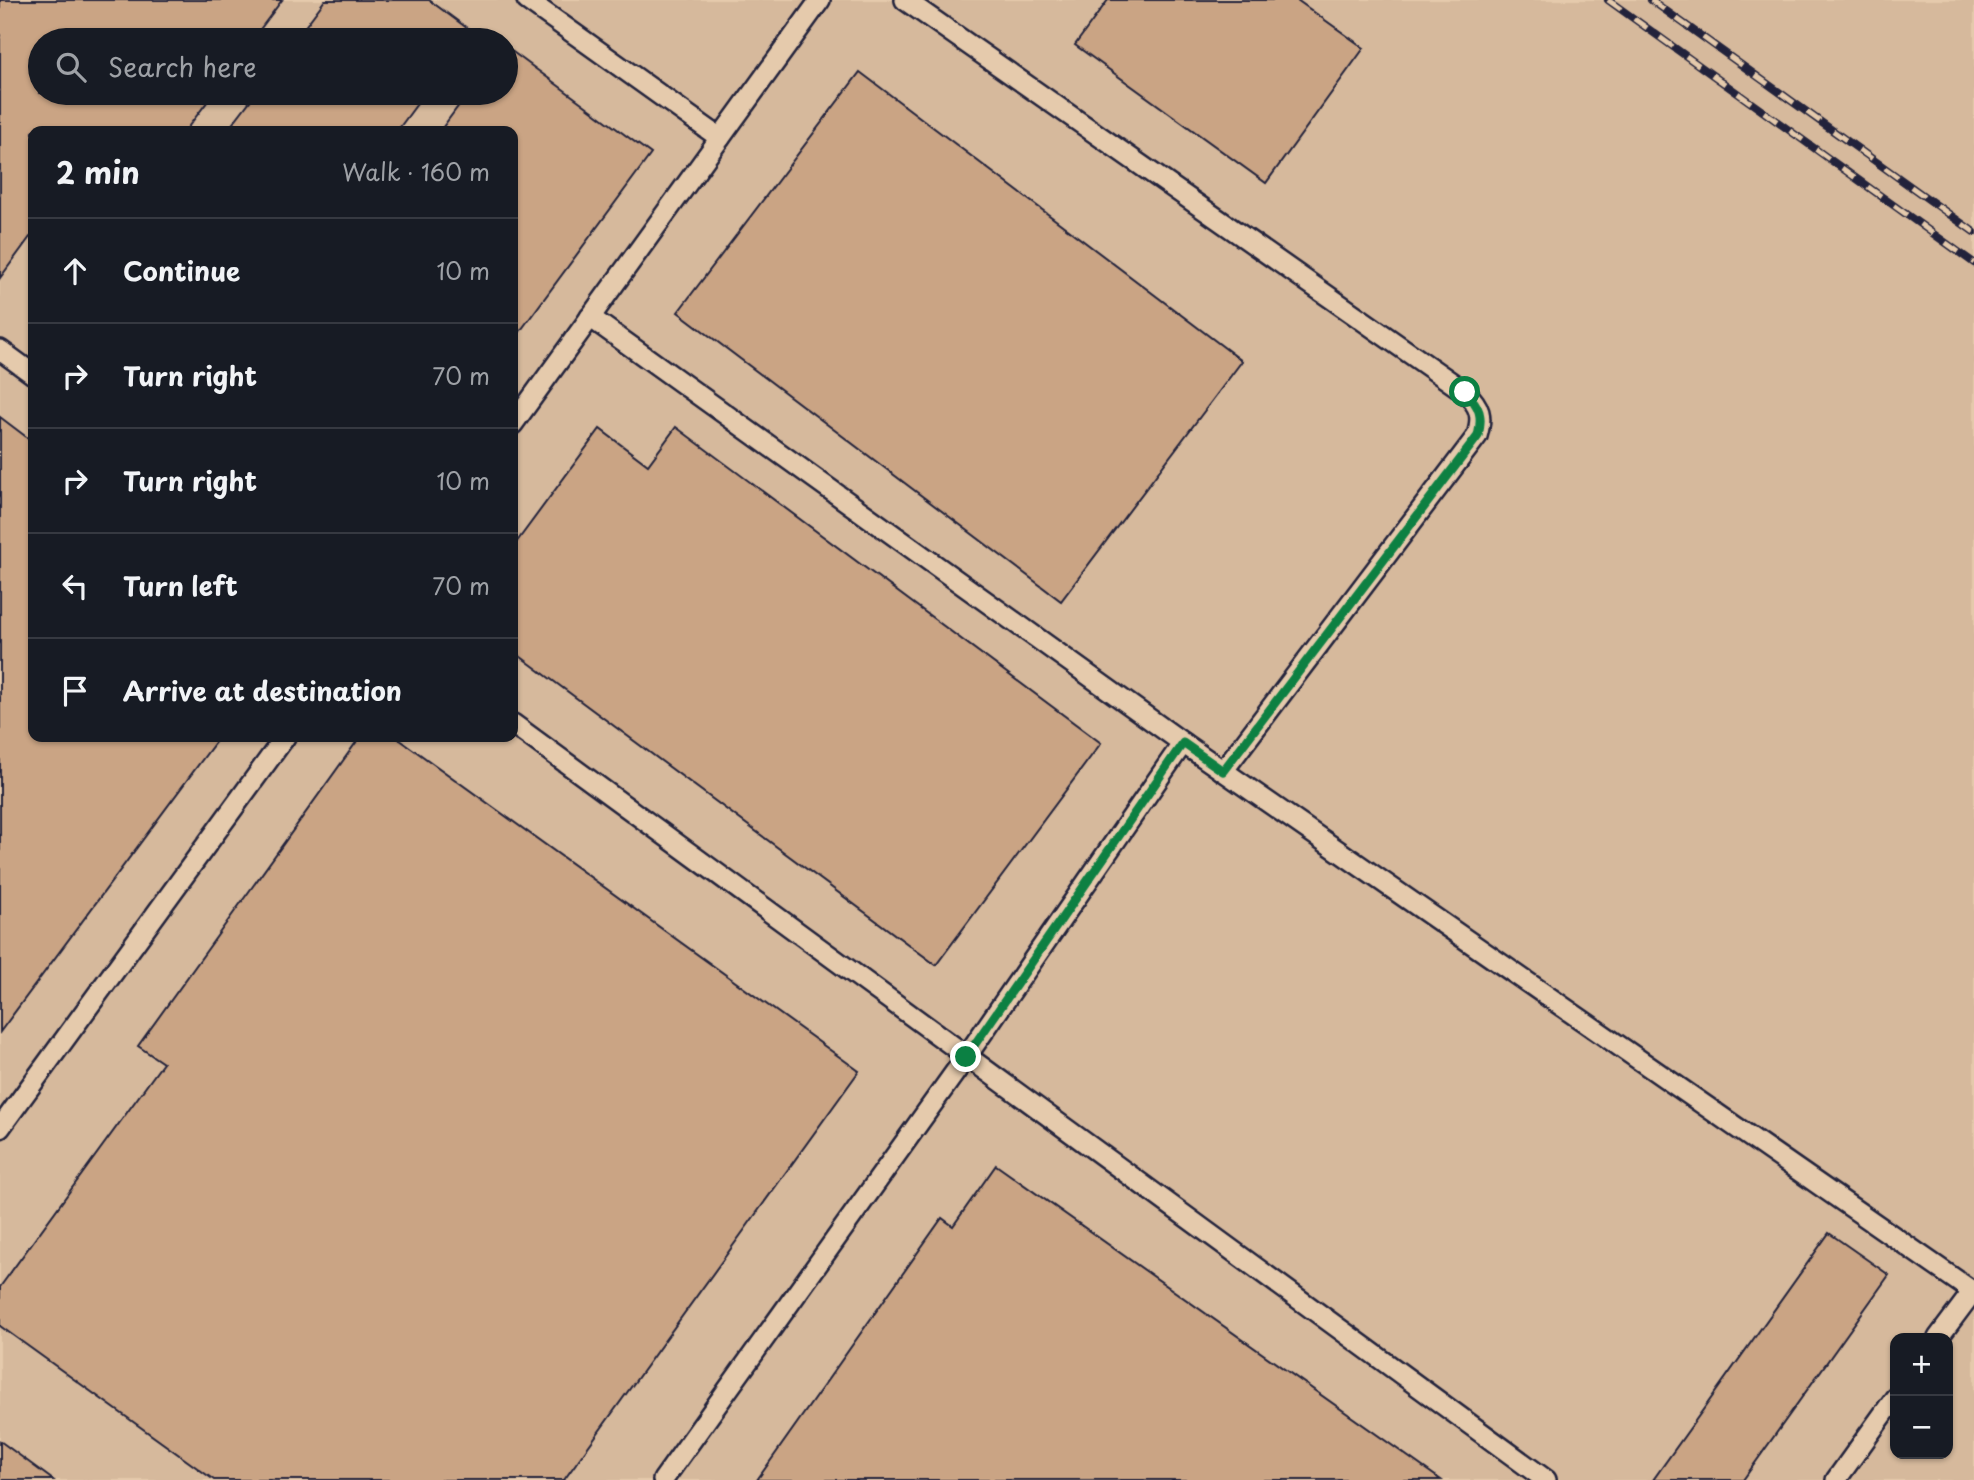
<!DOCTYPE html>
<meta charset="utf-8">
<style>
body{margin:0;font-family:"Playpen Sans",sans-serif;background:#242831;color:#f1f3f6}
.controls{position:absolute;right:21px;bottom:21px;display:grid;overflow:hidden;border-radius:14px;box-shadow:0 2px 5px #0004}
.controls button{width:63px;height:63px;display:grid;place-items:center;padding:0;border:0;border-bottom:2px solid #363941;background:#171b24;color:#f1f3f6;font:35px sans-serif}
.stop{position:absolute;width:21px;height:21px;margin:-16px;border:5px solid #0b8043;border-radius:50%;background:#fff}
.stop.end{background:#0b8043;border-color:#fff;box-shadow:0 2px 7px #0008}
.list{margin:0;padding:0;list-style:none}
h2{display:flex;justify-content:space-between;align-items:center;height:91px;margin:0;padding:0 28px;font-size:30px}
h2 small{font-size:23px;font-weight:400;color:#9ea1a6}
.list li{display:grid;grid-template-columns:46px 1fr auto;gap:21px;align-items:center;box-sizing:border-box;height:105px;padding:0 28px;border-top:2px solid #363941}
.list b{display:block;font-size:26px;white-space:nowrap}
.list em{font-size:23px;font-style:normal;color:#9ea1a6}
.icon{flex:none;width:38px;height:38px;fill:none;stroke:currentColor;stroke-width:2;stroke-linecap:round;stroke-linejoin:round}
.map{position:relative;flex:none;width:1974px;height:1480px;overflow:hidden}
.search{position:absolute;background:#171b24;box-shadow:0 2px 5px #0004;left:28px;top:28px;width:490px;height:77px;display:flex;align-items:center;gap:18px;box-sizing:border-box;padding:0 24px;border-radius:38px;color:#9ea1a6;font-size:26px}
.panel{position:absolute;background:#171b24;box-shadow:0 2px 5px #0004;left:28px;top:126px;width:490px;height:616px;border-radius:14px}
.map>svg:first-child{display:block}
</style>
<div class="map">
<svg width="1974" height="1480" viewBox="0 0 1974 1480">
<rect width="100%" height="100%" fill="#e5caac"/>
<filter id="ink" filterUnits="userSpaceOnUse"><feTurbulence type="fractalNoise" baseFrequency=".0143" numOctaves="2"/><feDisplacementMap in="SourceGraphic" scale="14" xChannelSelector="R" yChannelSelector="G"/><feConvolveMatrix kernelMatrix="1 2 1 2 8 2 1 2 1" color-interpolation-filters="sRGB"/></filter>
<g filter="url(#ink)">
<path fill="#d6b99c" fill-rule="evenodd" d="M 0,0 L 1974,0 L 1974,1480 L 0,1480 ZM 40,40 L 506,40 L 506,93 L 40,93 ZM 33,131 L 513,131 L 513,737 L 33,737 ZM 1895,1338 L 1948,1338 L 1948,1454 L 1895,1454 Z"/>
<g fill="#caa484" stroke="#22223b" stroke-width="2">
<polygon points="0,0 282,0 252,40 40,40 40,93 214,93 185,131 33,131 33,239 30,237 0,278"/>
<polygon points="325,0 429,0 471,31 464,40 295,40"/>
<polygon points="1108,0 1297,0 1364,48 1266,183 1075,45"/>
<polygon points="506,47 651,154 513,341 513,131 440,131 468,93 506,93"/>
<polygon points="860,72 1242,361 1061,601 678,312"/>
<polygon points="256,93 425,93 397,131 227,131"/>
<polygon points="0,417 33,442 33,737 219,737 0,1032"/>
<polygon points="676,427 1101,743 936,965 513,651 513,547 600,429 648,465"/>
<polygon points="360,737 396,737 859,1071 564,1480 214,1480 0,1326 0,1287 163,1063 138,1046"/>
<polygon points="996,1165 1441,1480 757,1480 942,1218 953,1226"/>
<polygon points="1829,1233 1889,1275 1743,1480 1653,1480"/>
<polygon points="0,1441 53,1480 0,1480"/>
</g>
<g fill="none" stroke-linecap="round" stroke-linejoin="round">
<g stroke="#22223b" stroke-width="24">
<g id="service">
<polyline points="527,0 720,138"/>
<path d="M 905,0 L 1465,392 C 1480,406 1483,416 1477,436 L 1223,771"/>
<polyline points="590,317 1183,743 1972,1291"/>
<polyline points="0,350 33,374"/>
<polyline points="513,424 820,0"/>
<polyline points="513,724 1546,1480"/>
<polyline points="0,1128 285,737"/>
<polyline points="1938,1338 1974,1290"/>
<polyline points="663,1480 966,1057 1183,743"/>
<polyline points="1836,1480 1895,1398"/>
</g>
</g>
<use href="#service" stroke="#e5caac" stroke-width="19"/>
<g stroke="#22223b" stroke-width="8">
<g id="rail">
<polyline points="1608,0 1974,263"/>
<polyline points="1651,0 1974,232"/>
</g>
</g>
<use href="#rail" stroke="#e5caac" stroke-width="5" stroke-dasharray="16" stroke-linecap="butt"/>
</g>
</g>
<g fill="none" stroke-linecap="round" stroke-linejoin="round" filter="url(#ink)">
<path stroke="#0b8043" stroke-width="9" d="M 966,1057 L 1183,743 L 1223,771 L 1478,436 C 1483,416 1480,406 1465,392"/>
</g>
</svg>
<div class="controls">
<button>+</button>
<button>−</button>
</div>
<div class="stop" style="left:1465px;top:392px"></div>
<div class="stop end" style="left:966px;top:1057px"></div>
<div class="search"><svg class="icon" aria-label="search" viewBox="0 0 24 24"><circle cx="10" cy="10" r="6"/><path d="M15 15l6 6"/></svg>Search here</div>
<section class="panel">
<h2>2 min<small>Walk · 160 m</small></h2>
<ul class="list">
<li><svg class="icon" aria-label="ahead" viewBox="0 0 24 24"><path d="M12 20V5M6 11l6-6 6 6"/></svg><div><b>Continue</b></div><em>10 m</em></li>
<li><svg class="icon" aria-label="right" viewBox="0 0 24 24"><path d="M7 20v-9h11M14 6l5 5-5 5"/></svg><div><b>Turn right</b></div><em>70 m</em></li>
<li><svg class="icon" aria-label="right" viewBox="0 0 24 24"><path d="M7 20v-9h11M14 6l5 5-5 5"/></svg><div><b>Turn right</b></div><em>10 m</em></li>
<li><svg class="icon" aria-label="left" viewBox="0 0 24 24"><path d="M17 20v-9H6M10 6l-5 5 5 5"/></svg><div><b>Turn left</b></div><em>70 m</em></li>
<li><svg class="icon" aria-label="arrive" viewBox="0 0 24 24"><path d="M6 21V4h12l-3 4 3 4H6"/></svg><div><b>Arrive at destination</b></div></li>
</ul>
</section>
</div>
